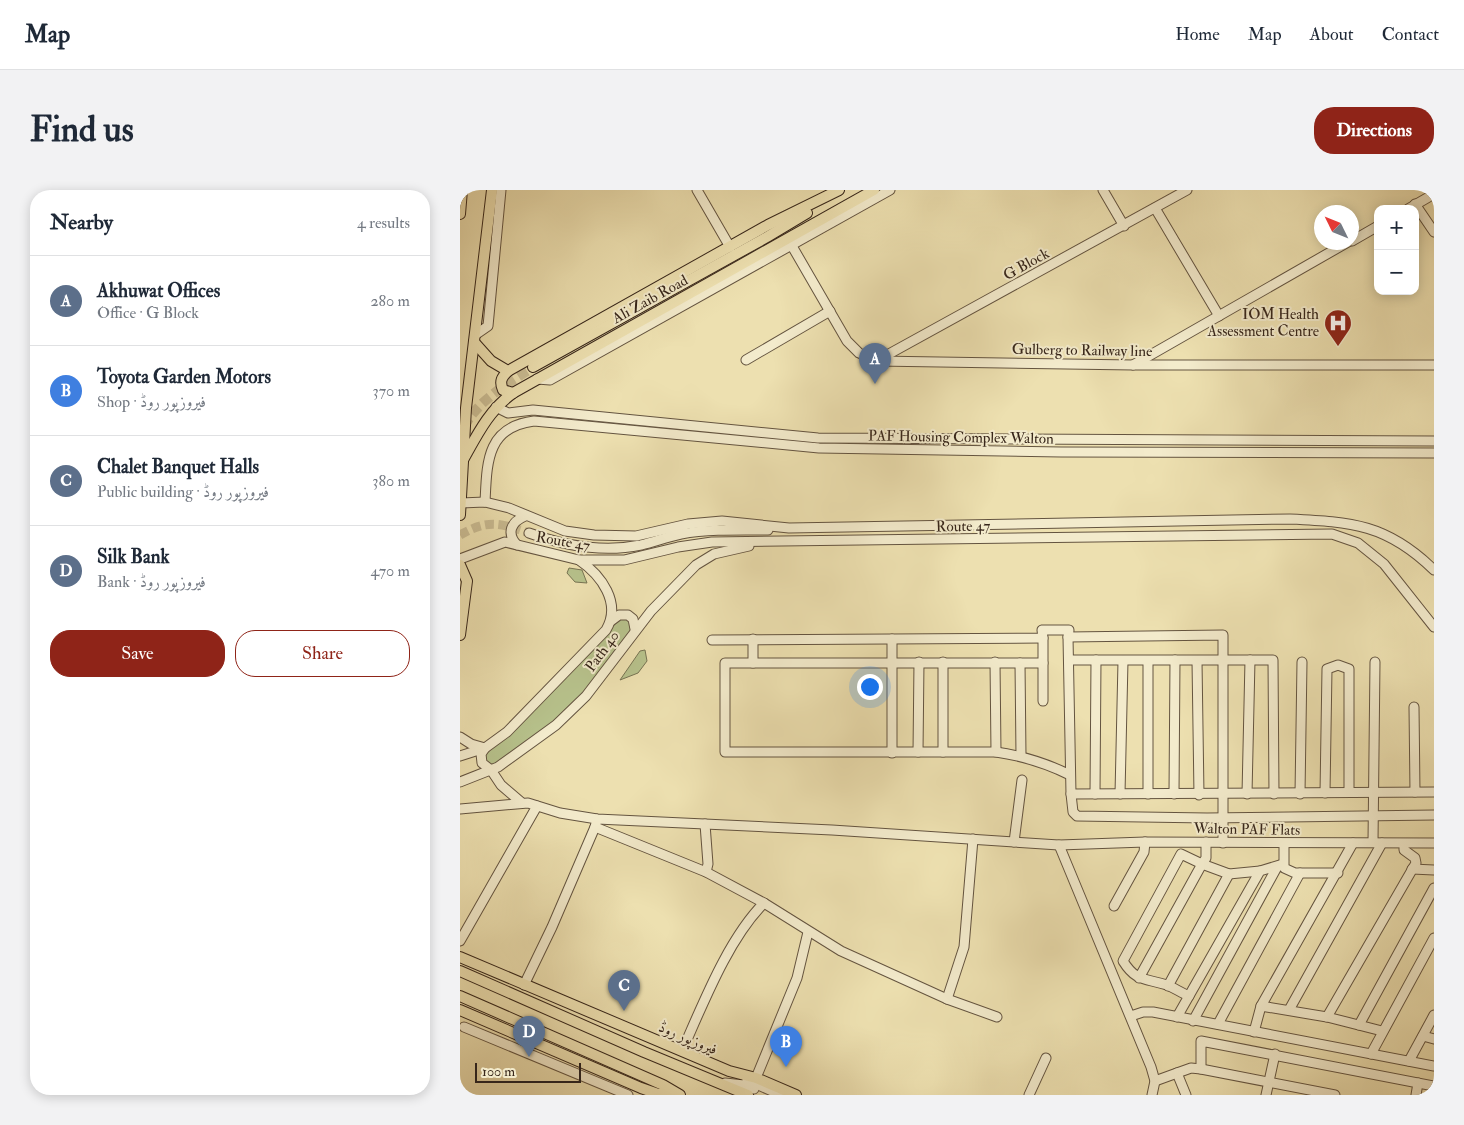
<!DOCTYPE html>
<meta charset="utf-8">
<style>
body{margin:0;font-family:"IM FELL Double Pica",Amiri,serif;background:#f2f2f3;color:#1f2937}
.controls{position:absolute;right:15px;top:15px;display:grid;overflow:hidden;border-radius:10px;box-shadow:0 2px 12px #0003}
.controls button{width:45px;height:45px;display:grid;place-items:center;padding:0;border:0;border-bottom:1px solid #e0e1e3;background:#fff;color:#1f2937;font:25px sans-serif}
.compass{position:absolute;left:854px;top:15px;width:45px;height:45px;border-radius:50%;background:#fff;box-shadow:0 2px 12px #0003;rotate:313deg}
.scale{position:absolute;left:15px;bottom:12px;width:106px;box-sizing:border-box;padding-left:5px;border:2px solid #37261a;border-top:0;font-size:14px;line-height:18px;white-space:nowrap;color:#37261a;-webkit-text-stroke:4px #f3ebcc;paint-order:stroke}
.you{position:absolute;left:409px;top:496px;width:18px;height:18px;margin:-12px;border:4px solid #fff;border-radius:50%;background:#1a73e8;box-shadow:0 0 0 8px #1a73e833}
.badge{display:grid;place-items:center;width:32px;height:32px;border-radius:50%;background:#8f2418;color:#fff;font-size:16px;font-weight:700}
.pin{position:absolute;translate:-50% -41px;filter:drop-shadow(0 1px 2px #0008)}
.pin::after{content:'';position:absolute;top:26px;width:18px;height:15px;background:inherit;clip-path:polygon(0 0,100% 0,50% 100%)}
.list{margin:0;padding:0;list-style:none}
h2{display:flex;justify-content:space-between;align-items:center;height:65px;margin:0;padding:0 20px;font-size:21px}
h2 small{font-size:16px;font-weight:400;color:#747a83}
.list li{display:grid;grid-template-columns:32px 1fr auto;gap:15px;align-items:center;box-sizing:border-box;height:90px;padding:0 20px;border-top:1px solid #e0e1e3}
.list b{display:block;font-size:19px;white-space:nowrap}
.list p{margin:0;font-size:16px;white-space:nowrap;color:#747a83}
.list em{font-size:16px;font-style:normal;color:#747a83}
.actions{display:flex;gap:10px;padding:15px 20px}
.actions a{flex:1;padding:11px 0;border:1px solid #8f2418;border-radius:20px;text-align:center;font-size:18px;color:#8f2418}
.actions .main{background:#8f2418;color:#fff}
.map{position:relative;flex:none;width:974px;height:905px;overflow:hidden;border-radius:20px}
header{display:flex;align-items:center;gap:30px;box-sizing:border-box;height:70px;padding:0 25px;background:#fff;border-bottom:1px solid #e0e1e3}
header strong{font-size:24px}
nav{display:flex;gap:28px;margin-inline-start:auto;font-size:18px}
.intro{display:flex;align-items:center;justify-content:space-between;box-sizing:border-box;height:120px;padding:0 30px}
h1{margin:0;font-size:35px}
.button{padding:12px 22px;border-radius:20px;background:#8f2418;color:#fff;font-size:18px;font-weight:700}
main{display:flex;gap:30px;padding:0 30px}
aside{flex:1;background:#fff;border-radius:20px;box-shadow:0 2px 12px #0003}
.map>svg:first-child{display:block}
</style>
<header>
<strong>Map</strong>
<nav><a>Home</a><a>Map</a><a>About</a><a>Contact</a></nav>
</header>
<div class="intro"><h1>Find us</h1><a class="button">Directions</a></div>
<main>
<aside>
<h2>Nearby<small>4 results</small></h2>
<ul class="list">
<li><span class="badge" style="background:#5c6f8a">A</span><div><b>Akhuwat Offices</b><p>Office · G Block</p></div><em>280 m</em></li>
<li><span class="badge" style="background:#3f7fe0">B</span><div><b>Toyota Garden Motors</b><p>Shop · فیروزپور روڈ</p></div><em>370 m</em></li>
<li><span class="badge" style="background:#5c6f8a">C</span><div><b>Chalet Banquet Halls</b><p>Public building · فیروزپور روڈ</p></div><em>380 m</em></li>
<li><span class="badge" style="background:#5c6f8a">D</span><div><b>Silk Bank</b><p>Bank · فیروزپور روڈ</p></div><em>470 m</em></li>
</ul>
<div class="actions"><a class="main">Save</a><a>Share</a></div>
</aside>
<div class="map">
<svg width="974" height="905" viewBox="0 0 974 905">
<rect width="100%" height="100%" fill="#ede0b0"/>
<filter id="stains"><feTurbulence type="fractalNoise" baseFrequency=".004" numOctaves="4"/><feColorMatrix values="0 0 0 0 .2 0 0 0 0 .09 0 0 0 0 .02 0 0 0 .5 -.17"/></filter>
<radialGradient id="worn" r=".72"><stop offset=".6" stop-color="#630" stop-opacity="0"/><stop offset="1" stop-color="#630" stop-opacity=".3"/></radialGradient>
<g fill="#b7c28c" stroke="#777453">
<polygon points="109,378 122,380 127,393 115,392 107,383"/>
<polygon points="165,424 175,439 126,506 31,580 21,564 146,440"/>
<polygon points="185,460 187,471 178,483 160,490 180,461"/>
</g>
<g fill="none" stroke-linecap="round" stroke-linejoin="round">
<path stroke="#c9bb92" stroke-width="9" stroke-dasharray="9 4.5" stroke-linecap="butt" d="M 0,345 C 28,329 40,333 69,343"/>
<path stroke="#c9bb92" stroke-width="10" stroke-dasharray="10 5" stroke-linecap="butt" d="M 4,237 C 18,210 49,193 73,177"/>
<g stroke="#645440" stroke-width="11">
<g id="minor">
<polyline points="237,0 270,57"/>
<polyline points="643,0 664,36"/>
<polyline points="955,14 974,42"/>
<polyline points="695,18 759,126"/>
<polyline points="948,19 974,4"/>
<polyline points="892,51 918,36"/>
<polyline points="332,56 387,151 399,163 417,171 673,175 974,175"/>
<polyline points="15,145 28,136 41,0"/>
<polyline points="286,170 370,121"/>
<polyline points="418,170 727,0"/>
<polyline points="673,175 888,52"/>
<polyline points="77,189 90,190 430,0"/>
<polyline points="36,217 48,223 73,220 358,248 974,251"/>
<path d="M 25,312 C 27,273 26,237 74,231 L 359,258 L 601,262 L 974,263"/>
<path d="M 1,313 L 25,312 L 49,318 L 105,341 L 134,345 L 176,346 L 228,334 L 262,331 L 329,338 L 830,329 C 892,332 927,334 974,380"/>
<path d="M 69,343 C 105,356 142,363 181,355 C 194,352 207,347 221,344 C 249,339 279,340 308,340"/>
<path d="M 57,355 C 46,343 51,332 65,326"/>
<polyline points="0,369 45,352 119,370 164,370 218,357 252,352 872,344 898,353 924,374 974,437"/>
<polyline points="151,431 159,425 168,425 173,429 175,439"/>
<polyline points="608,447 611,604 613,622 617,626 747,628 974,625"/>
<polyline points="583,448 583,511"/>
<polyline points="293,449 293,473"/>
<polyline points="432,449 432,563"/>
<polyline points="252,450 583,448 582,440 609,440 608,447 763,445 763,653"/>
<polyline points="609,470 813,470 814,604"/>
<polyline points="737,471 739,605"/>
<polyline points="483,472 483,562"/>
<polyline points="535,472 536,562"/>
<polyline points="560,473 561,566"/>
<path d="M 583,473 L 265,473 L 265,562 L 536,562 C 563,566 586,573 610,585"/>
<polyline points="954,517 955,602"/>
<polyline points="0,547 11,554 25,558 21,564 22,573 31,580 41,595 62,613"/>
<polyline points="458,562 459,472"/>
<path d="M 0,566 L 25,558 L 47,542 L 146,440 C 162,413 141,385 119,370"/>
<polyline points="0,592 38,577 96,535 126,506 191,421 236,375 254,364 289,356"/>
<polyline points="865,603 867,479 878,475 889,479 889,602"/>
<polyline points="611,604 974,602"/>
<polyline points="635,604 636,470"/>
<polyline points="660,604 663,471"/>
<polyline points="688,604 688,471"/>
<polyline points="714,604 715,470"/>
<polyline points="787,604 790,470"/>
<polyline points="840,604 842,472"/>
<polyline points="0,619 68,613 100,623 137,629 372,640 599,655 685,652 974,653"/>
<polyline points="137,629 135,637 246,682 304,713 381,761 487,809 537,827"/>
<polyline points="245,634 248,674 246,682"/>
<polyline points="554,652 562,590"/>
<polyline points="746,652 746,668 742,674 769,684 800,681"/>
<polyline points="913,652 915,472"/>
<polyline points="824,654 824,678 835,683 878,683"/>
<polyline points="599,655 691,877 695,891 692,905"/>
<polyline points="952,679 974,680"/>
<polyline points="654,716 684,662 685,652"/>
<polyline points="0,751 77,616"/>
<path d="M 679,788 L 742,674 L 721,664 L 663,771 C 676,792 685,788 707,795 C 714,798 722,803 729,806"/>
<polyline points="64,795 92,737 135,637"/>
<polyline points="708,796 769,684"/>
<polyline points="487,809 504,757 513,649"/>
<polyline points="801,816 867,827 922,841"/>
<polyline points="829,820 922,653"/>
<polyline points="671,826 683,822 693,822 974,876"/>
<polyline points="717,827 800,681 823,674"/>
<polyline points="867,827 956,673 955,668 944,660 944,654"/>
<polyline points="733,831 817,677"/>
<polyline points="758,834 840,683"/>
<polyline points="899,835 974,698"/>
<polyline points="4,837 168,905"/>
<polyline points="794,842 801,816 893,653"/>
<polyline points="963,846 974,849"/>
<path d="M 222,861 C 243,814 268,749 304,713"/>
<polyline points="911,864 974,748"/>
<polyline points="949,871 974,825"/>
<polyline points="741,879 741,851 974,896"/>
<polyline points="717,883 731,878 741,879 875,905"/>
<polyline points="296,888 337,788 348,742"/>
<polyline points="287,890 321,905"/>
<polyline points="695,891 717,883 726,905"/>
<polyline points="265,893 284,895 294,899"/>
<polyline points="569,905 586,868"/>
<polyline points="806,905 815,864"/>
<polyline points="956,905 958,893"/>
</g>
</g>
<g stroke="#37261a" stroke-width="12">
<g id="major">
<polyline points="0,24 2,0"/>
<polyline points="14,152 31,171 48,181 308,35 379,0"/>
<polyline points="73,177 307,47 347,23"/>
<path d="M 48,181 C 42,187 39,191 43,200 L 53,203"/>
<path d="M 3,270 C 17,245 29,220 53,203 L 414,0"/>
<polyline points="0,325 6,218 32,0"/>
<polyline points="0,375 7,391 0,445"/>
<polyline points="0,767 269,881 296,888 336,905"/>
<polyline points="0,781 184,862 288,905"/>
<polyline points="0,806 203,895 220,905"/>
<polyline points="0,820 181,898 198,904 217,904"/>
</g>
</g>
<use href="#minor" stroke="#f3ebcc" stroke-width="9"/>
<use href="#major" stroke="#ede0b0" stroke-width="10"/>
</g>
<defs>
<g id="hospital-pin" transform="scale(1.4375)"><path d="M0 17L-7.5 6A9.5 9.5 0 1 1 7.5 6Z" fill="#8f2418" stroke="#f3ebcc"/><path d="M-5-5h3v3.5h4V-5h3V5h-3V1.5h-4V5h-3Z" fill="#fff"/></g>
</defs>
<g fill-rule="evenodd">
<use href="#hospital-pin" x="878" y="133"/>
</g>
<g text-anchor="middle" stroke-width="4" stroke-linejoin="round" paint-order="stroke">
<g font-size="15" fill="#37261a" stroke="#f3ebcc">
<text transform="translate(566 74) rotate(-29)" y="5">G Block</text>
<text transform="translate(190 109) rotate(-29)" y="5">Ali Zaib Road</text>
<text transform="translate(622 160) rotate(1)" y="5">Gulberg to Railway line</text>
<text transform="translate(501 247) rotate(1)" y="5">PAF Housing Complex Walton</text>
<text transform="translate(503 336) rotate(-1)" y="5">Route 47</text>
<text transform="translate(103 351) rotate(10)" y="5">Route 47</text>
<text transform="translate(142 461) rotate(-54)" y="5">Path 40</text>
<text transform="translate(787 639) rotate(1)" y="5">Walton PAF Flats</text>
<text transform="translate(228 848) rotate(23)" y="5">فیروزپور روڈ</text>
</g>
<g font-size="15" fill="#37261a" stroke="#f3ebcc" text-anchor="end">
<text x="859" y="129">IOM Health<tspan x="859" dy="17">Assessment Centre</tspan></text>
</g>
</g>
<rect width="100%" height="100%" filter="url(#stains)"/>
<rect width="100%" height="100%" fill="url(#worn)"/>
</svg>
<div class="controls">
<button>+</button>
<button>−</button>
</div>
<svg class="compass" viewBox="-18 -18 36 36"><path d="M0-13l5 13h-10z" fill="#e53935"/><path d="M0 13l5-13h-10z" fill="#747a83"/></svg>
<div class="scale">100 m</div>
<div class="you"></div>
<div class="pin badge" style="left:415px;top:194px;background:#5c6f8a">A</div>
<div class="pin badge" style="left:326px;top:877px;background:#3f7fe0">B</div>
<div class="pin badge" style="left:164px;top:821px;background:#5c6f8a">C</div>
<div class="pin badge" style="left:69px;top:867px;background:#5c6f8a">D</div>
</div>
</main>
